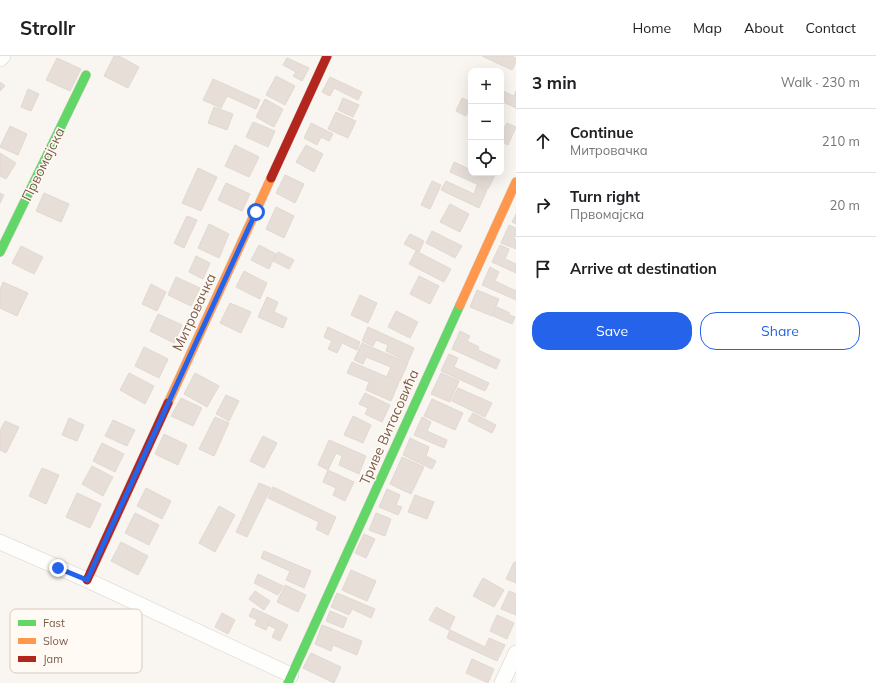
<!DOCTYPE html>
<meta charset="utf-8">
<style>
body{margin:0;font-family:Mulish,sans-serif;background:#f6f6f6;color:#202124}
.controls{position:absolute;right:12px;top:12px;display:grid;overflow:hidden;border-radius:8px;box-shadow:0 4px 16px #0002}
.controls button{width:36px;height:36px;display:grid;place-items:center;padding:0;border:0;border-bottom:1px solid #e0e0e0;background:#fff;color:#202124;font:20px sans-serif}
.stop{position:absolute;width:12px;height:12px;margin:-9px;border:3px solid #2563eb;border-radius:50%;background:#fff}
.stop.end{background:#2563eb;border-color:#fff;box-shadow:0 1px 4px #0008}
.list{margin:0;padding:0;list-style:none}
h2{display:flex;justify-content:space-between;align-items:center;height:52px;margin:0;padding:0 16px;font-size:17px}
h2 small{font-size:13px;font-weight:400;color:#757577}
.list li{display:grid;grid-template-columns:26px 1fr auto;gap:12px;align-items:center;box-sizing:border-box;height:64px;padding:0 16px;border-top:1px solid #e0e0e0}
.list b{display:block;font-size:15px;white-space:nowrap}
.list p{margin:0;font-size:13px;white-space:nowrap;color:#757577}
.list em{font-size:13px;font-style:normal;color:#757577}
.actions{display:flex;gap:8px;padding:12px 16px}
.actions a{flex:1;padding:9px 0;border:1px solid #2563eb;border-radius:16px;text-align:center;font-size:14px;color:#2563eb}
.actions .main{background:#2563eb;color:#fff}
.icon{flex:none;width:22px;height:22px;fill:none;stroke:currentColor;stroke-width:2;stroke-linecap:round;stroke-linejoin:round}
.map{position:relative;flex:none;width:516px;height:627px;overflow:hidden}
header{display:flex;align-items:center;gap:24px;box-sizing:border-box;height:56px;padding:0 20px;background:#fff;border-bottom:1px solid #e0e0e0}
header strong{font-size:19px}
nav{display:flex;gap:22px;margin-inline-start:auto;font-size:14px}
main{display:flex}
aside{flex:1;background:#fff}
.map>svg:first-child{display:block}
</style>
<header>
<strong>Strollr</strong>
<nav><a>Home</a><a>Map</a><a>About</a><a>Contact</a></nav>
</header>
<main>
<div class="map">
<svg width="516" height="627" viewBox="0 0 516 627">
<rect width="100%" height="100%" fill="#f9f5f0"/>
<g fill="#e6ded7" stroke="#e2d8d2">
<polygon points="114,0 119,0 139,11 128,32 104,20"/>
<polygon points="482,0 511,0 516,2 516,6 512,14"/>
<polygon points="57,2 81,13 70,35 46,24"/>
<polygon points="287,2 309,12 302,25 293,20 296,16 283,9"/>
<polygon points="276,20 295,30 285,49 266,39"/>
<polygon points="330,21 362,36 358,44 334,32 330,40 322,36"/>
<polygon points="213,23 260,44 256,53 227,40 221,52 203,44"/>
<polygon points="0,26 5,30 0,35"/>
<polygon points="28,33 39,38 31,55 21,51"/>
<polygon points="501,34 514,40 516,35 516,52 501,45"/>
<polygon points="343,42 359,49 353,61 338,54"/>
<polygon points="462,42 471,46 471,50 466,60 456,55"/>
<polygon points="265,43 283,53 274,71 256,61"/>
<polygon points="214,51 233,58 227,74 208,67"/>
<polygon points="336,56 356,65 348,82 328,73"/>
<polygon points="253,66 275,75 268,91 246,81"/>
<polygon points="311,67 333,78 329,85 321,81 317,89 304,82"/>
<polygon points="507,67 516,71 508,89 501,85 501,74 503,75"/>
<polygon points="10,70 27,78 18,99 0,91"/>
<polygon points="235,89 259,101 249,121 225,110"/>
<polygon points="306,89 323,98 314,116 296,106"/>
<polygon points="0,97 16,107 6,123 0,120"/>
<polygon points="454,106 471,114 471,117 478,117 482,119 483,117 496,117 488,133 450,116"/>
<polygon points="198,112 217,121 201,155 182,147"/>
<polygon points="285,119 304,128 295,147 276,137"/>
<polygon points="432,125 441,129 430,153 421,149"/>
<polygon points="446,125 474,138 477,129 487,134 479,152 441,134"/>
<polygon points="226,127 250,138 242,155 218,144"/>
<polygon points="0,137 4,139 0,147"/>
<polygon points="44,137 69,148 61,166 36,155"/>
<polygon points="450,148 469,158 460,176 440,166"/>
<polygon points="276,151 294,160 284,182 266,173"/>
<polygon points="516,158 516,168 512,166"/>
<polygon points="187,160 197,164 184,192 174,187"/>
<polygon points="209,168 229,178 219,202 198,192"/>
<polygon points="509,169 516,172 516,178 514,183 516,184 516,193 501,187"/>
<polygon points="432,175 462,190 455,202 426,187"/>
<polygon points="410,178 424,185 419,196 404,188"/>
<polygon points="259,189 276,198 269,213 251,204"/>
<polygon points="500,189 509,193 505,203 516,208 516,217 492,206"/>
<polygon points="21,190 43,201 34,218 12,207"/>
<polygon points="416,195 451,213 444,226 409,208"/>
<polygon points="278,196 294,204 289,213 273,205"/>
<polygon points="196,200 210,207 203,223 189,216"/>
<polygon points="490,211 499,216 495,225 516,235 516,244 482,229"/>
<polygon points="244,215 267,227 260,243 236,231"/>
<polygon points="419,220 439,230 430,248 410,238"/>
<polygon points="176,221 200,232 191,250 168,239"/>
<polygon points="3,226 28,237 17,260 0,252 0,234"/>
<polygon points="151,228 166,236 157,255 142,248"/>
<polygon points="477,234 499,243 492,260 470,251"/>
<polygon points="360,239 377,247 368,267 351,259"/>
<polygon points="267,241 278,246 274,256 287,262 283,272 258,261"/>
<polygon points="230,247 251,256 241,277 220,267"/>
<polygon points="497,251 510,257 509,259 515,261 512,268 493,260"/>
<polygon points="396,255 418,266 410,282 388,271"/>
<polygon points="158,258 182,269 174,287 150,275"/>
<polygon points="328,271 360,286 357,294 342,287 337,297 328,293 332,285 324,281"/>
<polygon points="368,271 414,292 408,306 386,295 388,289 376,284 373,290 362,285"/>
<polygon points="460,275 470,280 467,285 479,291 478,294 500,304 496,313 452,293"/>
<polygon points="362,287 408,307 400,325 387,320 391,311 366,301 363,308 354,304"/>
<polygon points="144,291 168,303 159,322 135,310"/>
<polygon points="449,298 458,302 454,311 489,327 485,335 441,315"/>
<polygon points="352,306 399,326 391,345 366,334 369,326 347,317"/>
<polygon points="129,317 154,330 145,348 120,334"/>
<polygon points="195,317 219,330 207,351 184,338"/>
<polygon points="441,317 459,325 450,346 431,338"/>
<polygon points="458,332 492,347 485,361 452,345"/>
<polygon points="365,337 390,349 382,366 365,358 368,352 359,348"/>
<polygon points="226,339 239,345 229,365 216,358"/>
<polygon points="181,342 202,352 193,370 171,360"/>
<polygon points="432,343 463,357 455,374 424,360"/>
<polygon points="473,357 496,369 492,377 468,365"/>
<polygon points="353,360 371,369 363,387 344,379"/>
<polygon points="215,361 229,367 214,400 199,393"/>
<polygon points="422,361 431,366 427,375 447,384 444,392 414,379"/>
<polygon points="69,362 84,369 77,385 62,379"/>
<polygon points="113,364 135,374 127,390 105,380"/>
<polygon points="5,365 19,371 6,397 0,394 0,375"/>
<polygon points="164,378 187,389 178,409 155,398"/>
<polygon points="263,380 277,387 264,412 250,405"/>
<polygon points="410,382 429,391 426,400 436,405 432,413 403,399"/>
<polygon points="329,384 366,400 359,418 339,409 342,400 336,397 328,414 318,409"/>
<polygon points="102,387 124,398 115,416 93,405"/>
<polygon points="402,401 424,411 411,438 390,428"/>
<polygon points="92,410 113,421 103,440 82,428"/>
<polygon points="42,412 59,419 46,448 29,440"/>
<polygon points="328,414 354,426 345,445 333,439 336,432 323,426"/>
<polygon points="259,427 271,432 247,481 236,476"/>
<polygon points="273,431 336,461 328,479 316,473 319,466 268,442"/>
<polygon points="146,432 171,445 162,463 137,450"/>
<polygon points="387,433 400,439 396,449 402,451 398,459 379,451"/>
<polygon points="77,437 101,448 90,472 66,461"/>
<polygon points="415,439 434,446 427,463 408,456"/>
<polygon points="219,450 235,459 215,496 199,487"/>
<polygon points="135,457 159,469 149,489 125,477"/>
<polygon points="376,457 391,463 385,480 369,474"/>
<polygon points="364,478 375,483 366,502 355,497"/>
<polygon points="121,486 148,500 138,519 111,505"/>
<polygon points="264,495 311,515 304,532 286,524 290,515 261,502"/>
<polygon points="514,506 516,506 516,527 506,523"/>
<polygon points="351,514 376,525 367,545 342,534"/>
<polygon points="258,518 283,530 278,539 254,527"/>
<polygon points="483,522 504,534 494,551 473,540"/>
<polygon points="285,529 306,539 298,556 277,546"/>
<polygon points="255,535 270,545 264,554 249,543"/>
<polygon points="509,535 516,538 516,559 501,553"/>
<polygon points="337,537 375,553 371,562 352,553 349,559 331,551"/>
<polygon points="436,551 455,561 449,574 429,564"/>
<polygon points="253,552 272,561 266,574 255,569 257,564 249,560"/>
<polygon points="330,555 347,562 343,572 326,565"/>
<polygon points="222,557 235,564 228,578 215,571"/>
<polygon points="497,559 514,567 507,583 490,575"/>
<polygon points="272,561 288,569 280,585 272,581 276,573 268,569"/>
<polygon points="322,569 362,585 357,599 333,589 331,595 315,588"/>
<polygon points="450,574 485,591 489,582 505,589 497,605 447,582"/>
<polygon points="311,597 341,611 334,627 303,612"/>
<polygon points="472,603 494,613 488,627 466,617"/>
</g>
<g fill="none" stroke-linecap="round" stroke-linejoin="round">
<g stroke="#d7d1cb" stroke-width="16">
<g id="street">
<polyline points="0,3 3,0"/>
<polyline points="0,486 87,524 291,619"/>
<polyline points="502,627 516,597"/>
</g>
</g>
<g stroke="#d9d2cb" stroke-width="10">
<g id="fast">
<polyline points="0,196 86,19"/>
<polyline points="288,627 460,249"/>
</g>
</g>
<g stroke="#d9d2cb" stroke-width="10">
<g id="slow">
<polyline points="460,249 516,126"/>
<polyline points="168,347 271,122"/>
</g>
</g>
<g stroke="#d9d2cb" stroke-width="10">
<g id="jam">
<polyline points="271,122 327,0"/>
<polyline points="87,524 168,347"/>
</g>
</g>
<use href="#street" stroke="#fefefd" stroke-width="15"/>
<use href="#fast" stroke="#63d668" stroke-width="9"/>
<use href="#slow" stroke="#ff974d" stroke-width="9"/>
<use href="#jam" stroke="#b3261e" stroke-width="9"/>
</g>
<g fill="none" stroke-linecap="round" stroke-linejoin="round">
<polyline stroke="#2563eb" stroke-width="5" points="58,512 87,524 256,156"/>
</g>
<g text-anchor="middle" stroke-width="3" stroke-linejoin="round" paint-order="stroke">
<g font-size="14" fill="#7a5c4d" stroke="#fffaf3">
<text transform="translate(43 108) rotate(-64)" y="5">Првомајска</text>
<text transform="translate(194 256) rotate(-65)" y="5">Митровачка</text>
<text transform="translate(389 371) rotate(-66)" y="5">Триве Витасовића</text>
</g>
</g>
<rect x="10" y="553" width="132" height="64" rx="6" fill="#fffaf3" stroke="#d7cbc1" stroke-width="1"/>
<rect x="18" y="564" width="18" height="6" fill="#63d668"/>
<rect x="18" y="582" width="18" height="6" fill="#ff974d"/>
<rect x="18" y="600" width="18" height="6" fill="#b3261e"/>
<g font-size="11" fill="#7a5c4d">
<text x="43" y="571">Fast</text>
<text x="43" y="589">Slow</text>
<text x="43" y="607">Jam</text>
</g>
</svg>
<div class="controls">
<button>+</button>
<button>−</button>
<button><svg class="icon" aria-label="locate" viewBox="0 0 24 24"><circle cx="12" cy="12" r="6"/><path d="M12 2v4M12 18v4M2 12h4M18 12h4"/></svg></button>
</div>
<div class="stop" style="left:256px;top:156px"></div>
<div class="stop end" style="left:58px;top:512px"></div>
</div>
<aside>
<h2>3 min<small>Walk · 230 m</small></h2>
<ul class="list">
<li><svg class="icon" aria-label="ahead" viewBox="0 0 24 24"><path d="M12 20V5M6 11l6-6 6 6"/></svg><div><b>Continue</b><p>Митровачка</p></div><em>210 m</em></li>
<li><svg class="icon" aria-label="right" viewBox="0 0 24 24"><path d="M7 20v-9h11M14 6l5 5-5 5"/></svg><div><b>Turn right</b><p>Првомајска</p></div><em>20 m</em></li>
<li><svg class="icon" aria-label="arrive" viewBox="0 0 24 24"><path d="M6 21V4h12l-3 4 3 4H6"/></svg><div><b>Arrive at destination</b></div></li>
</ul>
<div class="actions"><a class="main">Save</a><a>Share</a></div>
</aside>
</main>
